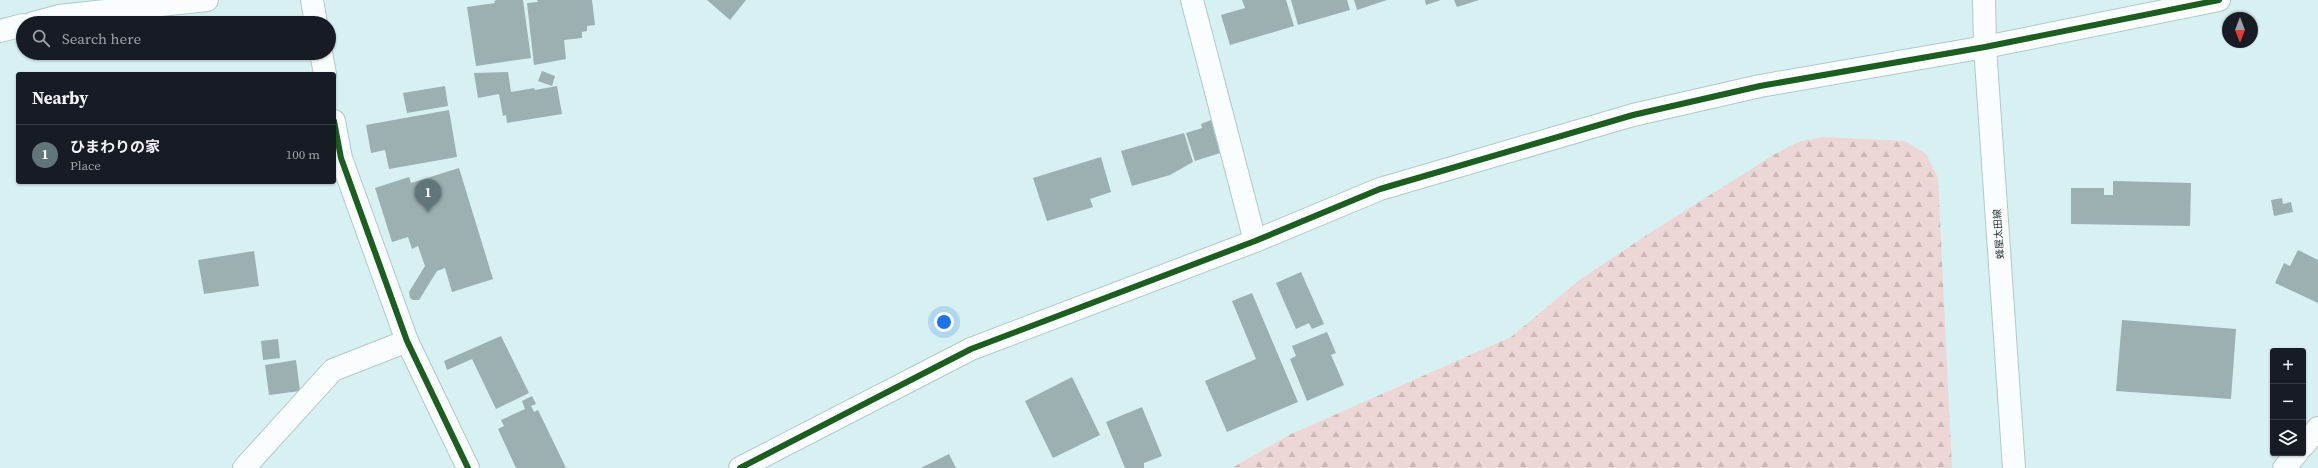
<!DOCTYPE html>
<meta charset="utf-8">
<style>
body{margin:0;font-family:"Source Serif 4","Noto Sans JP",serif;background:#242831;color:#f1f3f6}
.controls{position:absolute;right:12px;bottom:12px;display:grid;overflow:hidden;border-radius:4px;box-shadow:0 1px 3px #0004}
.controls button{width:36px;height:36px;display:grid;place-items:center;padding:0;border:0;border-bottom:1px solid #363941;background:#171b24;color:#f1f3f6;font:20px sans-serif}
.compass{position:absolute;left:2222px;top:12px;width:36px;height:36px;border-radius:50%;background:#171b24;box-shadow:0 1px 3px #0004;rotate:180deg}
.you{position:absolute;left:944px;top:322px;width:14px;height:14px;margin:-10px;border:3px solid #fff;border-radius:50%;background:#1a73e8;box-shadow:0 0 0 6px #1a73e833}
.badge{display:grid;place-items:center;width:26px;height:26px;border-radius:50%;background:#617678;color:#fff;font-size:13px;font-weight:700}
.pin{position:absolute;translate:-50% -33px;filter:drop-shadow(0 1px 2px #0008)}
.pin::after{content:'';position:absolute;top:21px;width:14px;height:12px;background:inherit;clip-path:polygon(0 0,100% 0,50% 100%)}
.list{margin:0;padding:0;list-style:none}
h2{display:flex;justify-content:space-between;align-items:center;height:52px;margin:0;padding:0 16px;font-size:17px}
h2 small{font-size:13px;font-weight:400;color:#9ea1a6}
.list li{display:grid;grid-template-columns:26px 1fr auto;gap:12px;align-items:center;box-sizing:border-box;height:60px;padding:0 16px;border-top:1px solid #363941}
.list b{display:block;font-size:15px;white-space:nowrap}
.list p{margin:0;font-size:13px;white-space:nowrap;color:#9ea1a6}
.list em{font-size:13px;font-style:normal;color:#9ea1a6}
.icon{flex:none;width:22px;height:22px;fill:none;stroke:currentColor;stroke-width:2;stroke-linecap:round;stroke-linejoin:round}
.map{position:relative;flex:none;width:2318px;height:468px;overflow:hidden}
.search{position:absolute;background:#171b24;box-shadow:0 1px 3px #0004;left:16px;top:16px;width:320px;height:44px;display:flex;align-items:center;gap:10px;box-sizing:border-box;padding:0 14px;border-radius:22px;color:#9ea1a6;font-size:15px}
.panel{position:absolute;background:#171b24;box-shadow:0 1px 3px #0004;left:16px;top:72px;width:320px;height:112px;border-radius:4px}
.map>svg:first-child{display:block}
</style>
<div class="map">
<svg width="2318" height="468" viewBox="0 0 2318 468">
<defs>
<pattern id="forest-firs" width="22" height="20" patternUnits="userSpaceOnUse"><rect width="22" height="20" fill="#edd7d6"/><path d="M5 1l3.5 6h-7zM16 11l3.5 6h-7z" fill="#cbb9b8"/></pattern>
</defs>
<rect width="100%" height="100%" fill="#d7f0f2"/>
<polygon fill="url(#forest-firs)" points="1823,137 1905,141 1926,154 1938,178 1952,468 1232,468 1289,435 1511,337 1578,281 1653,231 1775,154 1798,142"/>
<g fill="#9cafb1">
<polygon points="497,0 523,0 531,58 476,66 467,7 495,3 494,1"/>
<polygon points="537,0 592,0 595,25 587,26 587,31 582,32 582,38 564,40 566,59 534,65 527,3 538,2"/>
<polygon points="707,0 746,0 730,20"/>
<polygon points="1242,0 1286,0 1294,26 1230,45 1221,15 1245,8"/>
<polygon points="1291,0 1347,0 1350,10 1298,25"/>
<polygon points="1354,0 1387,0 1357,10"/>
<polygon points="1425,0 1441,0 1426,5"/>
<polygon points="1454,0 1479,0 1457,7"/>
<polygon points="542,71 555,76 552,86 538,81"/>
<polygon points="508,72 511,92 534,88 535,90 557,86 562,114 507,123 506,115 503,116 499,94 478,98 474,73"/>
<polygon points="445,86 448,106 407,113 403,93"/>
<polygon points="449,110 457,157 389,169 385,150 371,153 366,125"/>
<polygon points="1211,120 1220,153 1195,161 1186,133 1202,128 1201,124"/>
<polygon points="1184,133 1193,162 1170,175 1132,186 1121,151"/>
<polygon points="1101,157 1111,192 1090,199 1093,207 1047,221 1033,178"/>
<polygon points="459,168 493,279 452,292 445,268 437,271 419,300 413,300 410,298 409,292 425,266 418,246 412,249 408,237 392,242 375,188 409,177 411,183"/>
<polygon points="2113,181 2191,183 2190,226 2071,224 2071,188 2104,188 2104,195 2113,195"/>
<polygon points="2282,198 2283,204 2291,202 2293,212 2274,216 2271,200"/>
<polygon points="2298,250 2318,260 2318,303 2275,283 2284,263 2290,266"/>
<polygon points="254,251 259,286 204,294 198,260"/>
<polygon points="1301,272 1324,324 1312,329 1309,323 1296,329 1276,283"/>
<polygon points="1252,293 1298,402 1227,432 1205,381 1256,359 1232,301"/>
<polygon points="2122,320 2236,329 2231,399 2116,391"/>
<polygon points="1327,332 1336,353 1331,355 1344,385 1307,401 1290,359 1296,356 1292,346"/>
<polygon points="501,336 529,393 496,409 472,359 447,370 444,361"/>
<polygon points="278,339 280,358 263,360 261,341"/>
<polygon points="296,360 300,391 269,395 265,365"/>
<polygon points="1072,377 1100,435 1053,458 1025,401"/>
<polygon points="532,396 536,404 531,406 534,412 538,410 566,468 516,468 498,429 504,426 501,420 525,409 522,401"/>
<polygon points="1142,407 1162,456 1144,463 1144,468 1125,468 1106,422"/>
<polygon points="949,454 956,468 921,468"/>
</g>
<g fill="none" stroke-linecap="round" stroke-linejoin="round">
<g stroke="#b3c8c9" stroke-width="24">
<g id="minor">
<polyline points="312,0 316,23"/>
<polyline points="1192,0 1255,241"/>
<polyline points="33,23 59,16 207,0"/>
<polyline points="0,31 23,25"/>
<polyline points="321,53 325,74"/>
<polyline points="334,121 341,158 407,341 468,468"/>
<polyline points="2303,446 2318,428"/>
<polyline points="244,468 333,370 407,341"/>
<polyline points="740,468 971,349 1255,241 1380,189 1633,115 1760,86 1985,47 2219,0"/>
<polyline points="2284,468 2297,453"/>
</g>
</g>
<g stroke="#b3c8c9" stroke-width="24">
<polyline id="major" points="1984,0 1985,47 2014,468"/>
</g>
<use href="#minor" stroke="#f9fdfd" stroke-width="22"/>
<use href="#major" stroke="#f9fdfd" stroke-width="22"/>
<g stroke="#fefefe" stroke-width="8">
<g id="cycleway">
<polyline points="334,121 341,158 407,341 468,468"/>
<polyline points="740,468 971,349 1255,241 1380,189 1633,115 1760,86 1985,47 2219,0"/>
</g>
</g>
<use href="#cycleway" stroke="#1b5e20" stroke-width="6"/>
</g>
<g text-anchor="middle" stroke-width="3.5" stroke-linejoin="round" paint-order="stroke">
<g font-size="10" fill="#223536" stroke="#fefefe">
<text transform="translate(1998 234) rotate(-94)" y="4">蜂屋太田線</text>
</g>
</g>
</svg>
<div class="controls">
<button>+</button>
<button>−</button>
<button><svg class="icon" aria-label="layers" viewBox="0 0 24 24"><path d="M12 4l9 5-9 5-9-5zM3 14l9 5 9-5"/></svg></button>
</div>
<svg class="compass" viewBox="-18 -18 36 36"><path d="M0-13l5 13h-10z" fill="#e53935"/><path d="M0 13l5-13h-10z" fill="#9ea1a6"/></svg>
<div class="you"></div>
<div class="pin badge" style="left:428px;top:212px">1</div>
<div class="search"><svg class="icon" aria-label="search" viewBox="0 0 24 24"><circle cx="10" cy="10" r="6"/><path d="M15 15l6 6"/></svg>Search here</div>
<section class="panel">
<h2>Nearby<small></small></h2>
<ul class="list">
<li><span class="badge">1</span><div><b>ひまわりの家</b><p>Place</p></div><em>100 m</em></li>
</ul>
</section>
</div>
